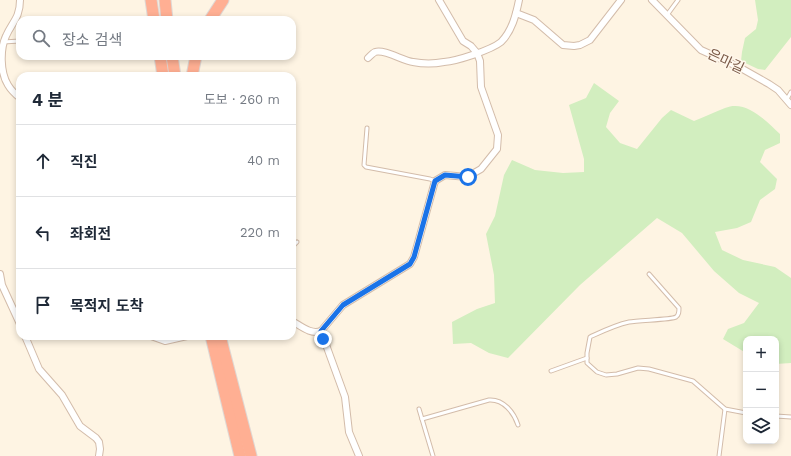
<!DOCTYPE html>
<html lang="ko">
<meta charset="utf-8">
<style>
body{margin:0;font-family:"Work Sans","Noto Sans KR",sans-serif;background:#f2f2f3;color:#1f2937}
.controls{position:absolute;right:12px;bottom:12px;display:grid;overflow:hidden;border-radius:8px;box-shadow:0 2px 6px #0003}
.controls button{width:36px;height:36px;display:grid;place-items:center;padding:0;border:0;border-bottom:1px solid #e0e1e3;background:#fff;color:#1f2937;font:20px sans-serif}
.stop{position:absolute;width:12px;height:12px;margin:-9px;border:3px solid #1a73e8;border-radius:50%;background:#fff}
.stop.end{background:#1a73e8;border-color:#fff;box-shadow:0 1px 4px #0008}
.list{margin:0;padding:0;list-style:none}
h2{display:flex;justify-content:space-between;align-items:center;height:52px;margin:0;padding:0 16px;font-size:17px}
h2 small{font-size:13px;font-weight:400;color:#747a83}
.list li{display:grid;grid-template-columns:26px 1fr auto;gap:12px;align-items:center;box-sizing:border-box;height:72px;padding:0 16px;border-top:1px solid #e0e1e3}
.list b{display:block;font-size:15px;white-space:nowrap}
.list em{font-size:13px;font-style:normal;color:#747a83}
.icon{flex:none;width:22px;height:22px;fill:none;stroke:currentColor;stroke-width:2;stroke-linecap:round;stroke-linejoin:round}
.map{position:relative;flex:none;width:791px;height:456px;overflow:hidden}
.search{position:absolute;background:#fff;box-shadow:0 2px 6px #0003;left:16px;top:16px;width:280px;height:44px;display:flex;align-items:center;gap:10px;box-sizing:border-box;padding:0 14px;border-radius:12px;color:#747a83;font-size:15px}
.panel{position:absolute;background:#fff;box-shadow:0 2px 6px #0003;left:16px;top:72px;width:280px;height:268px;border-radius:12px}
.map>svg:first-child{display:block}
</style>
<div class="map">
<svg width="791" height="456" viewBox="0 0 791 456">
<rect width="100%" height="100%" fill="#fef4e3"/>
<g fill="#d2eebf">
<polygon points="755,0 791,0 791,37 765,70 758,69 741,61 742,52 745,38 756,29 758,20"/>
<path d="M 594,83 L 619,101 L 610,113 L 606,127 L 620,143 L 637,149 L 662,118 L 671,110 L 694,121 C 705,117 714,112 725,108 C 746,99 766,121 780,134 L 780,143 L 765,150 L 760,162 L 777,179 L 775,189 L 760,200 L 751,222 L 737,228 L 715,232 L 722,250 L 743,260 L 775,267 L 791,278 L 791,363 L 776,364 L 776,339 L 746,339 L 746,353 L 723,339 L 728,329 L 744,323 L 759,303 L 739,293 L 714,271 L 682,233 L 657,218 L 580,285 L 508,358 L 489,353 L 471,343 L 453,344 L 452,322 L 477,309 L 495,303 L 494,275 L 486,234 L 495,216 L 504,175 L 512,160 L 535,170 L 563,173 L 584,172 L 584,159 L 569,105 L 586,98 Z"/>
</g>
<g fill="none" stroke-linecap="round" stroke-linejoin="round">
<g stroke="#d3bcaa" stroke-width="5">
<g id="lane">
<polyline points="667,15 678,0"/>
<polyline points="3,42 20,41"/>
<polyline points="787,99 791,92"/>
<polyline points="367,128 364,165 366,167 430,179 435,181"/>
<polyline points="292,247 297,242"/>
<path d="M 649,274 L 679,308 C 679,312 679,315 676,317 C 671,320 638,320 629,322 C 615,325 603,331 590,337 L 587,353 L 587,363 L 597,372 L 606,375 L 617,374 L 638,368 L 649,369 L 693,381 L 725,409 L 746,413"/>
<polyline points="551,371 587,358"/>
<polyline points="419,409 433,456"/>
<polyline points="776,416 791,417"/>
<path d="M 422,419 L 489,400 C 504,399 514,413 518,425"/>
<polyline points="719,456 725,409"/>
</g>
</g>
<g stroke="#d3bcaa" stroke-width="8">
<g id="street">
<polyline points="652,0 701,50 739,67 769,84 778,90 791,105"/>
<polyline points="516,13 534,20 563,45 574,46 580,45 590,40 621,0"/>
<path d="M 368,58 C 370,56 373,53 375,52 C 385,49 403,61 413,62 C 423,64 434,64 444,62 C 457,61 491,50 501,42 C 512,31 516,15 519,0"/>
<path d="M 20,98 C 15,94 11,90 8,85 C 0,72 0,49 6,36 C 12,22 20,18 20,0"/>
<polyline points="0,274 2,285 20,324"/>
<path d="M 292,321 C 301,326 311,335 321,331"/>
<polyline points="25,336 39,369 62,395 80,426 96,438 99,442 100,449 99,456"/>
<polyline points="151,336 165,341 187,336"/>
<polyline points="359,456 349,432 345,397 321,331 343,305 410,264 414,257 435,181 445,175 467,177 481,169 497,149 498,135 481,87 480,61 477,53 471,46 463,41 439,0"/>
</g>
</g>
<g stroke="#dfd7d3" stroke-width="13">
<g id="highway">
<polyline points="151,0 154,20"/>
<polyline points="165,0 167,20"/>
<polyline points="210,20 223,0"/>
<polyline points="160,56 163,76"/>
<polyline points="172,56 175,76"/>
<polyline points="192,76 196,56"/>
<polyline points="211,336 240,456"/>
<polyline points="220,336 251,456"/>
</g>
</g>
<use href="#lane" stroke="#fff" stroke-width="3"/>
<use href="#street" stroke="#fff" stroke-width="6"/>
<use href="#highway" stroke="#ffaf93" stroke-width="11"/>
</g>
<g fill="none" stroke-linecap="round" stroke-linejoin="round">
<polyline stroke="#1a73e8" stroke-width="5" points="323,339 321,331 343,305 410,264 414,257 435,181 445,175 468,177"/>
</g>
<g text-anchor="middle" stroke-width="3" stroke-linejoin="round" paint-order="stroke">
<g font-size="14" fill="#795846" stroke="#fff7eb">
<text transform="translate(726 61) rotate(25)" y="5">은마길</text>
</g>
</g>
</svg>
<div class="controls">
<button>+</button>
<button>−</button>
<button><svg class="icon" aria-label="layers" viewBox="0 0 24 24"><path d="M12 4l9 5-9 5-9-5zM3 14l9 5 9-5"/></svg></button>
</div>
<div class="stop" style="left:468px;top:177px"></div>
<div class="stop end" style="left:323px;top:339px"></div>
<div class="search"><svg class="icon" aria-label="search" viewBox="0 0 24 24"><circle cx="10" cy="10" r="6"/><path d="M15 15l6 6"/></svg>장소 검색</div>
<section class="panel">
<h2>4 분<small>도보 · 260 m</small></h2>
<ul class="list">
<li><svg class="icon" aria-label="ahead" viewBox="0 0 24 24"><path d="M12 20V5M6 11l6-6 6 6"/></svg><div><b>직진</b></div><em>40 m</em></li>
<li><svg class="icon" aria-label="left" viewBox="0 0 24 24"><path d="M17 20v-9H6M10 6l-5 5 5 5"/></svg><div><b>좌회전</b></div><em>220 m</em></li>
<li><svg class="icon" aria-label="arrive" viewBox="0 0 24 24"><path d="M6 21V4h12l-3 4 3 4H6"/></svg><div><b>목적지 도착</b></div></li>
</ul>
</section>
</div>
